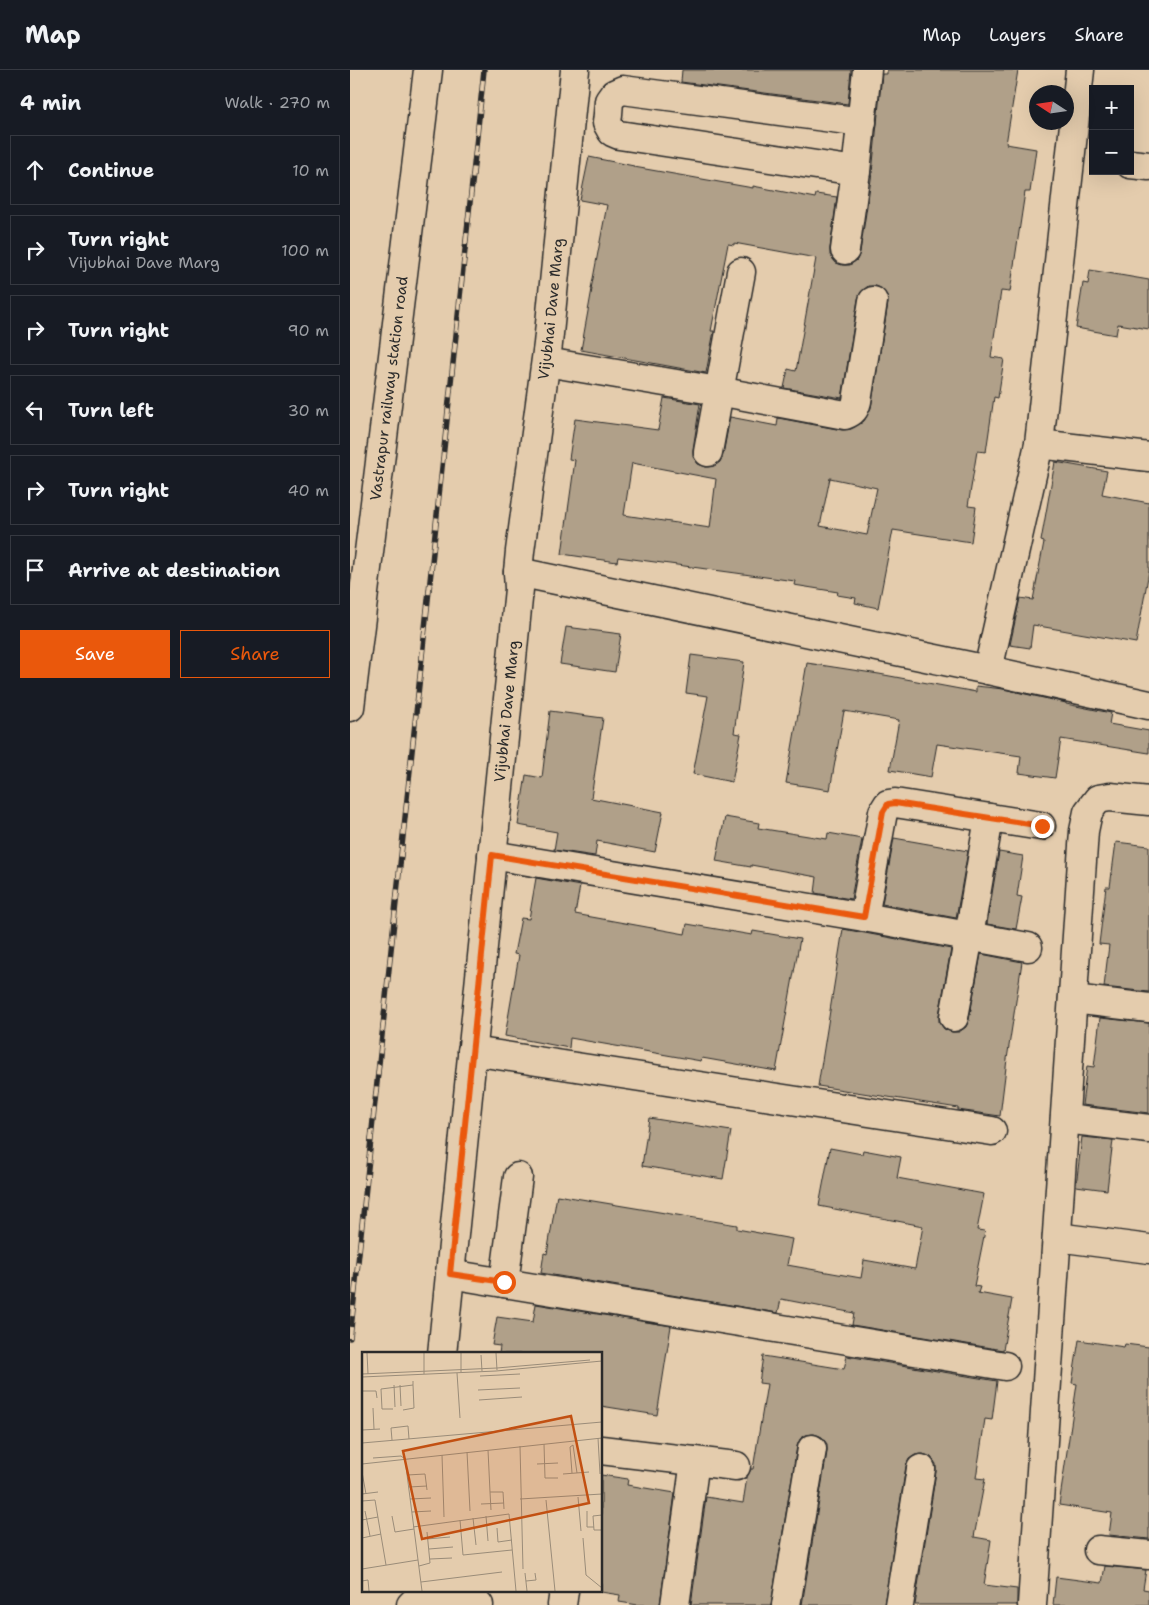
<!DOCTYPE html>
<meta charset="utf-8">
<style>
body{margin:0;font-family:"Shantell Sans",sans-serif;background:#20242c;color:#f1f3f6}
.controls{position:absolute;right:15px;top:15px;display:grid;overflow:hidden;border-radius:0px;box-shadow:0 5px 20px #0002}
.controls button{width:45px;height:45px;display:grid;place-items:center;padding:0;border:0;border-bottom:1px solid #363941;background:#171b24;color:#f1f3f6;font:25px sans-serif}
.compass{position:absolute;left:679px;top:15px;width:45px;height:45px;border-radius:50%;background:#171b24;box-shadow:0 5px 20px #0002;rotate:282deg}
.stop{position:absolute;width:15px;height:15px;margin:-11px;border:4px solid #ea580c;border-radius:50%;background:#fff}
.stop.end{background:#ea580c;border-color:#fff;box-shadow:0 1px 5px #0008}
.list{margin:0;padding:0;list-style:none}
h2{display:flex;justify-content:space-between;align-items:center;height:65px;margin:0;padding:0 20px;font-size:21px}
h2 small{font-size:16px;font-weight:400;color:#9ea1a6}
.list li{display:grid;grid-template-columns:32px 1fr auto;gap:15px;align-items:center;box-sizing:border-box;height:70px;margin:0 10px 10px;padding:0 10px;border:1px solid #363941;border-radius:0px}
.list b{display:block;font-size:19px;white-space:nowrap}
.list p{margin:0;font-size:16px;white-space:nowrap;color:#9ea1a6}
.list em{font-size:16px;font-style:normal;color:#9ea1a6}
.actions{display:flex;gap:10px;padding:15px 20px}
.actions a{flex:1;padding:11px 0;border:1px solid #ea580c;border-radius:0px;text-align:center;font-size:18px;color:#ea580c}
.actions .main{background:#ea580c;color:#fff}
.icon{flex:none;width:28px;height:28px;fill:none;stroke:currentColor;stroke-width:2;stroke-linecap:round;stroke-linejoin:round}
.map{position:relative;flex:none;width:799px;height:1535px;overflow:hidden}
header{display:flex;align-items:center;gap:30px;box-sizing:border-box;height:70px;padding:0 25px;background:#171b24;border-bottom:1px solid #363941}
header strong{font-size:24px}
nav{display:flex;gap:28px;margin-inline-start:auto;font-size:18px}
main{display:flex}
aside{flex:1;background:#171b24}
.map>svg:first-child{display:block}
</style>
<header>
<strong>Map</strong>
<nav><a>Map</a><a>Layers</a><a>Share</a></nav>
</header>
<main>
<aside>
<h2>4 min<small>Walk · 270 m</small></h2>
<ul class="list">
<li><svg class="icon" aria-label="ahead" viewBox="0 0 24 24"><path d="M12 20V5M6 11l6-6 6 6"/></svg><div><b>Continue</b></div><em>10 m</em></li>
<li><svg class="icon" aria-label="right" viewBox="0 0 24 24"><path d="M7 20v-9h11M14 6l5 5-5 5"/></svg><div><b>Turn right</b><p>Vijubhai Dave Marg</p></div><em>100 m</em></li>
<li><svg class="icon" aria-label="right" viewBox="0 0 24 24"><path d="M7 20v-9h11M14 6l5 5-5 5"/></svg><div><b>Turn right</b></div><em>90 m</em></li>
<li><svg class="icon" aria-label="left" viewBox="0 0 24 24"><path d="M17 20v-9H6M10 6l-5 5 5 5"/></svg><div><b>Turn left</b></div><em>30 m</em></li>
<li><svg class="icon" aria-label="right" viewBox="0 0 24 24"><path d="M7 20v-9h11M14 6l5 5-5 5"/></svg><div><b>Turn right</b></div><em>40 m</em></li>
<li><svg class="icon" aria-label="arrive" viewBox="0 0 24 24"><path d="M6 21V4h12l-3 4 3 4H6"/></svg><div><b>Arrive at destination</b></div></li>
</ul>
<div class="actions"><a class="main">Save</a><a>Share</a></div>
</aside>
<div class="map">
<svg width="799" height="1535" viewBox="0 0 799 1535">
<rect width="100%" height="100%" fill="#e4ccad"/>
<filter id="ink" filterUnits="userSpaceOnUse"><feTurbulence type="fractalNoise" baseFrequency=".02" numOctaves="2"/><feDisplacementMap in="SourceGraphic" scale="10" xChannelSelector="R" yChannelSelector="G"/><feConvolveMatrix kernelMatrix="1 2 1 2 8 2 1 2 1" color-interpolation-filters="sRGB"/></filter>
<g filter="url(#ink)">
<g fill="#b0a089" stroke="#2b2b2b" fill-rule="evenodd">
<polygon points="332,0 501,0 498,34 331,12"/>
<path d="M 537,0 L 668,0 L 656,74 L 686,79 L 680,122 L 675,122 L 660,222 L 651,221 L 641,287 L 654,289 L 648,328 L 644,327 L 636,382 L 627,381 L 618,436 L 626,437 L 621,472 L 543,460 L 528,538 L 505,533 L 506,528 L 487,525 L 488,522 L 444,515 L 445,511 L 268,487 L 267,492 L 212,484 L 225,390 L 219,389 L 225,349 L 308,360 L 314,328 L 350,334 L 343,379 L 343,387 L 348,394 L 356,397 L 364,396 L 370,392 L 373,385 L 380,347 L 427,356 L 428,348 L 492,360 L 501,359 L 514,351 L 521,338 L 538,233 L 537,225 L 532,219 L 526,216 L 518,216 L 511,222 L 508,229 L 492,328 L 434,318 L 438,299 L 446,301 L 466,188 L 384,173 L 384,175 L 378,174 L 361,261 L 364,261 L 356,303 L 231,280 L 242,219 L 241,219 L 257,135 L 230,130 L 239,87 L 284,96 L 284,97 L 403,118 L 403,116 L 465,128 L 466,124 L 487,127 L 480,178 L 480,185 L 486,193 L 492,195 L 500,195 L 507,190 L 510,182 L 522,103 L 532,4 L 537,4 ZM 282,393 L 366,409 L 360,458 L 274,445 ZM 480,408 L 527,418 L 517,465 L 470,456 Z"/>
<polygon points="740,200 799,210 799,259 768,254 766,265 726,258 733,213 738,214"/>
<polygon points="705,392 757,401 752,424 799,433 799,501 786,573 683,555 680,578 660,575 670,528 683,530 694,472 691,471"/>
<polygon points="216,557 271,564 265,602 210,594"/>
<polygon points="341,585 394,592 384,663 391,664 382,712 343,704 358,626 336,623"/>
<polygon points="457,593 529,604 626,622 626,616 653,619 716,633 716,634 761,643 759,654 799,661 799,683 711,669 705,708 669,703 671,686 587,674 581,707 540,700 549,650 494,641 480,720 436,713"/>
<polygon points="200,641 253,648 241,728 313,742 305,782 247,771 245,786 204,780 207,762 168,755 176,705 192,708"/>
<polygon points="375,747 409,753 408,758 477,769 478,763 512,769 501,829 465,823 467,807 401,795 401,797 366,791"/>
<polygon points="544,768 618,781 606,848 532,834"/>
<polygon points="766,772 799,776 799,922 754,917 759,875 749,874 756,817 760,817"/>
<polygon points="649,782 673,786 667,826 672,827 666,859 637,854"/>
<polygon points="186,808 230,816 225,844 335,864 337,854 402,865 403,861 450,869 426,1001 352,988 351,991 220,968 219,978 155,966 169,885 164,884 171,848 179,849"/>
<polygon points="493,859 601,879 589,945 589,952 594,959 602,962 609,962 616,957 619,950 631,884 672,892 657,989 650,1046 608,1040 608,1038 468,1016"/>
<polygon points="750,948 799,953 799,1043 732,1035 737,996 744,997"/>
<polygon points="299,1048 381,1061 373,1109 292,1096"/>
<polygon points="732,1067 763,1070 757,1120 726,1116"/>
<polygon points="480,1078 512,1084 513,1080 551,1087 547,1108 634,1124 627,1160 635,1161 624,1216 630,1217 628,1223 662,1229 653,1280 502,1255 504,1243 431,1229 428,1243 191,1203 194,1183 197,1184 207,1125 387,1155 387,1159 442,1169 437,1195 511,1208 514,1190 565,1199 573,1156 469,1136"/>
<polygon points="186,1234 321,1256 307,1345 251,1336 251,1284 149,1284 150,1276 142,1275 147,1247 183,1252"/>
<polygon points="729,1270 774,1277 775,1274 799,1277 799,1469 759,1465 762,1443 709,1435 727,1314 722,1313"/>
<polygon points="413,1286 494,1299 497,1286 647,1311 642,1350 635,1349 626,1408 635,1409 624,1467 641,1470 634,1515 667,1519 667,1535 565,1535 586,1402 586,1394 581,1387 573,1384 565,1385 559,1389 556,1396 534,1535 452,1535 477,1382 477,1374 472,1367 464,1364 456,1365 450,1369 447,1376 421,1535 341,1535 356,1427 393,1433 397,1407 401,1399 403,1399 417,1314 409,1313"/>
<polygon points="251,1405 278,1409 277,1415 325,1423 310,1535 288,1535 269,1532 270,1525 251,1522"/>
<polygon points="755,1496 796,1500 793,1519 799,1520 799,1535 703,1535 706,1507 752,1513"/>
</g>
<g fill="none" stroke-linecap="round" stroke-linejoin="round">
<g stroke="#2b2b2b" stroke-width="31">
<g id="minor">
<polyline points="780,94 799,96"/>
<polyline points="506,101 269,65 262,62 257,53 258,44 259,31 264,24 273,20 512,52"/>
<polyline points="495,180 506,101 517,0"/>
<path d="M 196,292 L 368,321 L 495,345 C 503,342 505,339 507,331 L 523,231"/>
<polyline points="689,374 799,387"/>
<polyline points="358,382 391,202"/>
<polyline points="168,502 638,600 799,635"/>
<polyline points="638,600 689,374 730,0"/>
<path id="s1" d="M 0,637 L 78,0"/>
<polyline points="142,785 514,847 533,742 538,734 545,733 691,756"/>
<polyline points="514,847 678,877"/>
<polyline points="723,929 799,938"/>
<polyline points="604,947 619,866 639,748"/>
<polyline points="122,981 642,1061"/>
<polyline points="715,1049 799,1059"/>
<polyline points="707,1167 799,1179"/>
<polyline points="100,1204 655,1296"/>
<polyline points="154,1213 168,1107"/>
<path id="s2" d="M 92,1284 L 169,519 L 168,502 L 170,481 L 198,274 L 225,0"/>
<polyline points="251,1380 386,1396"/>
<polyline points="748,1480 799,1485"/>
<polyline points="61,1535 67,1529 129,1535"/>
<polyline points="212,1535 214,1521"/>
<polyline points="325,1535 345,1391"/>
<polyline points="436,1535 462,1379"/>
<polyline points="549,1535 571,1399"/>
<polyline points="682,1535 734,761 738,742 748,729 760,727 799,731"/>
</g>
</g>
<use href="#minor" stroke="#e4ccad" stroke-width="28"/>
<g stroke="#2b2b2b" stroke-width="5.5">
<polyline id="rail" points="0,1268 134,0"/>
</g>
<use href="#rail" stroke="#e4ccad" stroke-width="4" stroke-dasharray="11" stroke-linecap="butt"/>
</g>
</g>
<g fill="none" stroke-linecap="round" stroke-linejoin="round" filter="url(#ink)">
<polyline stroke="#ea580c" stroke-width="6" points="154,1212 100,1204 142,785 514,847 533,742 538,734 545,733 692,756"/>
</g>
<g text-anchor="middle" stroke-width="5" stroke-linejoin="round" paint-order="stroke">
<g font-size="15" fill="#2b2b2b" stroke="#e4ccad">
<text dy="5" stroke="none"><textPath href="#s2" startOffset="1051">Vijubhai Dave Marg</textPath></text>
<text dy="5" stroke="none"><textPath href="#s1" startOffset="321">Vastrapur railway station road</textPath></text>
<text dy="5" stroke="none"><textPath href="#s2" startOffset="646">Vijubhai Dave Marg</textPath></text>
</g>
</g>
<g transform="translate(12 1282)">
<rect width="240" height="240" fill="#e4ccad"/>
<path fill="none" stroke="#9a8c79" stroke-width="1" d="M 5,1 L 6,22M 99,1 L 99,20M 134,1 L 135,18M 119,3 L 120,19M 95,21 L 98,66M 0,22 L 135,16 L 228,8M 62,22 L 62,1M 118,24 L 158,22M 0,25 L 134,19 L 240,9M 32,33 L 33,55M 38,33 L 39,54M 116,38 L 158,36M 0,39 L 14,39 L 15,46M 117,48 L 160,45M 11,56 L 12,77M 31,57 L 20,57 L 19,37 L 51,33 L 51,29M 41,58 L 52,56 L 51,33M 0,78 L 18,77M 236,86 L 238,122M 30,88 L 29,76 L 46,74 L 47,87M 0,91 L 240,70M 182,92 L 183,126 L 196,126M 158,94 L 161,217M 126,98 L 128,140 L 141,140 L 142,157M 105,100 L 108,159M 80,103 L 82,165M 11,106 L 39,104 L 43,107 L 60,239M 0,112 L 240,86M 175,112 L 196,111M 0,120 L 4,142M 210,121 L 208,95 L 211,93 L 215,121M 201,122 L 227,120M 45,123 L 63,122 L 65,138M 47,135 L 65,134M 128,140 L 129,158M 0,142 L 16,140M 216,145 L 219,179M 48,147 L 69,146M 158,147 L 240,142M 184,148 L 193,239M 0,149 L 13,148 L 24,213M 119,152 L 142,151M 3,159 L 8,184M 225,159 L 225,175 L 232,175M 50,160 L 69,159M 240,163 L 231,164 L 232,178 L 240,178M 30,164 L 33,180 L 52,177M 124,164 L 126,189M 111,166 L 114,193M 0,168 L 16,165M 98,168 L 101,203 L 150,198M 51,175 L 147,162 L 154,239M 135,176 L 136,190 L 150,188M 0,186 L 19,182M 221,186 L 224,223 L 240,236M 65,187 L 88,185M 67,197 L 91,195M 68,207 L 90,206M 57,214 L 68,211 L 65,180M 0,217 L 56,208M 163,221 L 165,239M 0,229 L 6,228 L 7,239M 164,229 L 174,228 L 173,221M 59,230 L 140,220"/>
<path fill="#c25012" fill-opacity="0.15" stroke="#c25012" stroke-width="2.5" d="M 209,64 L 227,151 L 60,187 L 41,99 Z"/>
<rect width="240" height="240" fill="none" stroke="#2b2b2b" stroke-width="2.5"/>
</g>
</svg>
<div class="controls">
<button>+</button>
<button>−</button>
</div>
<svg class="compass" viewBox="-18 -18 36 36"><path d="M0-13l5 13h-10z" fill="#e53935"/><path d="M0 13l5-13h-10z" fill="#9ea1a6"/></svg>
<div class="stop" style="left:154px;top:1212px"></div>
<div class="stop end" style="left:692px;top:756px"></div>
</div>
</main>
